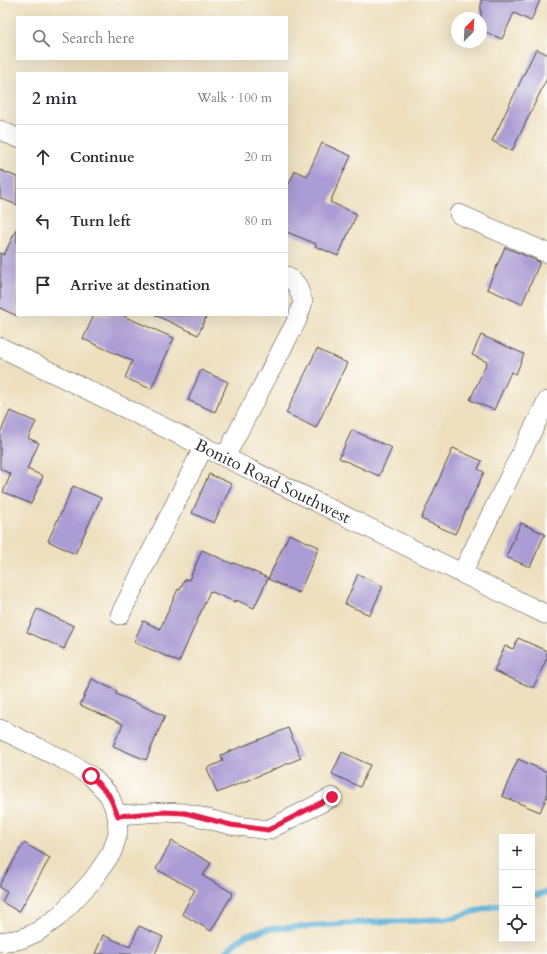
<!DOCTYPE html>
<meta charset="utf-8">
<style>
body{margin:0;font-family:Cardo,serif;background:#f7f7f7;color:#2b2b33}
.controls{position:absolute;right:12px;bottom:12px;display:grid;overflow:hidden;border-radius:0px;box-shadow:0 4px 16px #0002}
.controls button{width:36px;height:36px;display:grid;place-items:center;padding:0;border:0;border-bottom:1px solid #e1e1e2;background:#fff;color:#2b2b33;font:20px sans-serif}
.compass{position:absolute;left:451px;top:12px;width:36px;height:36px;border-radius:50%;background:#fff;box-shadow:0 4px 16px #0002;rotate:24deg}
.stop{position:absolute;width:12px;height:12px;margin:-9px;border:3px solid #e11d48;border-radius:50%;background:#fff}
.stop.end{background:#e11d48;border-color:#fff;box-shadow:0 1px 4px #0008}
.list{margin:0;padding:0;list-style:none}
h2{display:flex;justify-content:space-between;align-items:center;height:52px;margin:0;padding:0 16px;font-size:17px}
h2 small{font-size:13px;font-weight:400;color:#7c7c81}
.list li{display:grid;grid-template-columns:26px 1fr auto;gap:12px;align-items:center;box-sizing:border-box;height:64px;padding:0 16px;border-top:1px solid #e1e1e2}
.list b{display:block;font-size:15px;white-space:nowrap}
.list em{font-size:13px;font-style:normal;color:#7c7c81}
.icon{flex:none;width:22px;height:22px;fill:none;stroke:currentColor;stroke-width:2;stroke-linecap:round;stroke-linejoin:round}
.map{position:relative;flex:none;width:547px;height:954px;overflow:hidden}
.search{position:absolute;background:#fff;box-shadow:0 4px 16px #0002;left:16px;top:16px;width:272px;height:44px;display:flex;align-items:center;gap:10px;box-sizing:border-box;padding:0 14px;border-radius:0px;color:#7c7c81;font-size:15px}
.panel{position:absolute;background:#fff;box-shadow:0 4px 16px #0002;left:16px;top:72px;width:272px;height:244px;border-radius:0px}
.map>svg:first-child{display:block}
</style>
<div class="map">
<svg width="547" height="954" viewBox="0 0 547 954">
<rect width="100%" height="100%" fill="#fdfcf7"/>
<filter id="ink" filterUnits="userSpaceOnUse"><feTurbulence type="fractalNoise" baseFrequency=".025" numOctaves="2"/><feDisplacementMap in="SourceGraphic" scale="8" xChannelSelector="R" yChannelSelector="G"/><feConvolveMatrix kernelMatrix="1 2 1 2 8 2 1 2 1" color-interpolation-filters="sRGB"/></filter>
<filter id="wash" filterUnits="userSpaceOnUse"><feTurbulence type="fractalNoise" baseFrequency=".012" numOctaves="4" result="noise"/><feDisplacementMap in="SourceGraphic" scale="16" xChannelSelector="R" yChannelSelector="G"/><feGaussianBlur stdDeviation="0.9" result="paint"/><feColorMatrix in="noise" values="0 0 0 0 0 0 0 0 0 0 0 0 0 0 0 0 0 1.4 0 .05"/><feComposite in="paint" operator="in"/></filter>
<g filter="url(#wash)">
<rect width="100%" height="100%" fill="#eee0bf"/>
<g fill="none" stroke-linecap="round" stroke-linejoin="round">
<g stroke="#5eb2da" stroke-width="6">
<polyline points="532,896 547,892"/>
<polyline points="224,954 234,944 246,935 269,929 371,922 412,921 453,918 472,912 502,904"/>
</g>
</g>
<g id="blocks">
<g fill="#aa9cd4">
<polygon points="481,0 540,0 531,21 514,13 502,39 481,30"/>
<polygon points="536,49 547,54 547,78 512,151 492,141"/>
<polygon points="322,143 351,156 330,202 357,214 338,256 315,246 316,244 287,232 287,188 295,171 307,176"/>
<polygon points="0,170 17,177 17,205 0,198"/>
<polygon points="17,228 17,316 0,308 0,253 4,255"/>
<polygon points="505,247 540,262 522,304 487,289"/>
<polygon points="94,315 121,315 174,338 151,389 125,378 132,361 83,339"/>
<polygon points="155,315 207,315 198,335"/>
<polygon points="481,335 524,354 516,374 511,372 494,410 470,400 487,362 472,355"/>
<polygon points="317,349 347,363 316,428 286,413"/>
<polygon points="201,370 228,382 215,412 188,400"/>
<polygon points="10,411 36,422 28,438 39,443 27,469 43,476 31,504 3,492 11,474 0,469 0,433"/>
<polygon points="352,430 392,448 379,476 339,458"/>
<polygon points="453,448 482,461 478,469 484,472 455,534 421,519"/>
<polygon points="209,474 232,484 214,523 192,513"/>
<polygon points="73,486 101,498 75,554 48,541"/>
<polygon points="521,523 545,534 530,567 506,557"/>
<polygon points="289,534 319,547 299,593 268,579"/>
<polygon points="202,550 233,564 234,563 268,578 254,608 236,600 235,602 210,591 179,662 134,642 143,621 160,629 178,589 180,590 185,579 189,580"/>
<polygon points="358,574 383,586 370,615 345,604"/>
<polygon points="37,609 74,626 64,649 27,632"/>
<polygon points="518,638 547,651 547,658 533,688 494,671 505,646 513,649"/>
<polygon points="92,679 117,691 116,694 165,716 146,760 113,746 123,724 80,705"/>
<polygon points="288,728 301,758 217,793 207,768 223,761 221,755"/>
<polygon points="342,752 370,765 360,787 332,774"/>
<polygon points="518,759 547,772 547,796 540,812 502,796"/>
<polygon points="172,841 211,863 203,876 233,893 211,931 182,914 195,890 156,869"/>
<polygon points="24,843 50,858 19,912 2,902 7,892 0,888 0,884"/>
<polygon points="139,926 163,937 155,954 95,954 103,935 130,947"/>
</g>
</g>
</g>
<g filter="url(#ink)">
<use href="#blocks" fill-opacity="0" stroke="#484641" stroke-width="1"/>
<g fill="none" stroke-linecap="round" stroke-linejoin="round">
<g stroke="#484641" stroke-width="20">
<g id="minor">
<polyline points="0,130 17,138"/>
<polyline points="459,214 547,253"/>
<path id="s1" d="M 0,347 L 547,615"/>
<polyline points="225,457 297,320 303,302 297,285 287,276"/>
<polyline points="462,573 547,401"/>
<polyline points="120,615 204,446"/>
<polyline points="0,729 64,760 91,776 109,795 117,815 118,833 112,852 101,868 92,881 58,917 37,932 21,939 0,942"/>
<polyline points="117,815 163,812 185,813 231,825 268,830 332,797"/>
</g>
</g>
<use href="#minor" stroke="#fff" stroke-width="19"/>
</g>
</g>
<g fill="none" stroke-linecap="round" stroke-linejoin="round" filter="url(#ink)">
<polyline stroke="#e11d48" stroke-width="5" points="91,776 109,795 118,816 163,812 185,813 231,825 268,830 332,797"/>
</g>
<g text-anchor="middle" stroke-width="3" stroke-linejoin="round" paint-order="stroke">
<g font-size="17" fill="#2b2b2b" stroke="#fdfcf7">
<text dy="6" stroke="none"><textPath href="#s1" startOffset="304">Bonito Road Southwest</textPath></text>
</g>
</g>
</svg>
<div class="controls">
<button>+</button>
<button>−</button>
<button><svg class="icon" aria-label="locate" viewBox="0 0 24 24"><circle cx="12" cy="12" r="6"/><path d="M12 2v4M12 18v4M2 12h4M18 12h4"/></svg></button>
</div>
<svg class="compass" viewBox="-18 -18 36 36"><path d="M0-13l5 13h-10z" fill="#e53935"/><path d="M0 13l5-13h-10z" fill="#7c7c81"/></svg>
<div class="stop" style="left:91px;top:776px"></div>
<div class="stop end" style="left:332px;top:797px"></div>
<div class="search"><svg class="icon" aria-label="search" viewBox="0 0 24 24"><circle cx="10" cy="10" r="6"/><path d="M15 15l6 6"/></svg>Search here</div>
<section class="panel">
<h2>2 min<small>Walk · 100 m</small></h2>
<ul class="list">
<li><svg class="icon" aria-label="ahead" viewBox="0 0 24 24"><path d="M12 20V5M6 11l6-6 6 6"/></svg><div><b>Continue</b></div><em>20 m</em></li>
<li><svg class="icon" aria-label="left" viewBox="0 0 24 24"><path d="M17 20v-9H6M10 6l-5 5 5 5"/></svg><div><b>Turn left</b></div><em>80 m</em></li>
<li><svg class="icon" aria-label="arrive" viewBox="0 0 24 24"><path d="M6 21V4h12l-3 4 3 4H6"/></svg><div><b>Arrive at destination</b></div></li>
</ul>
</section>
</div>
